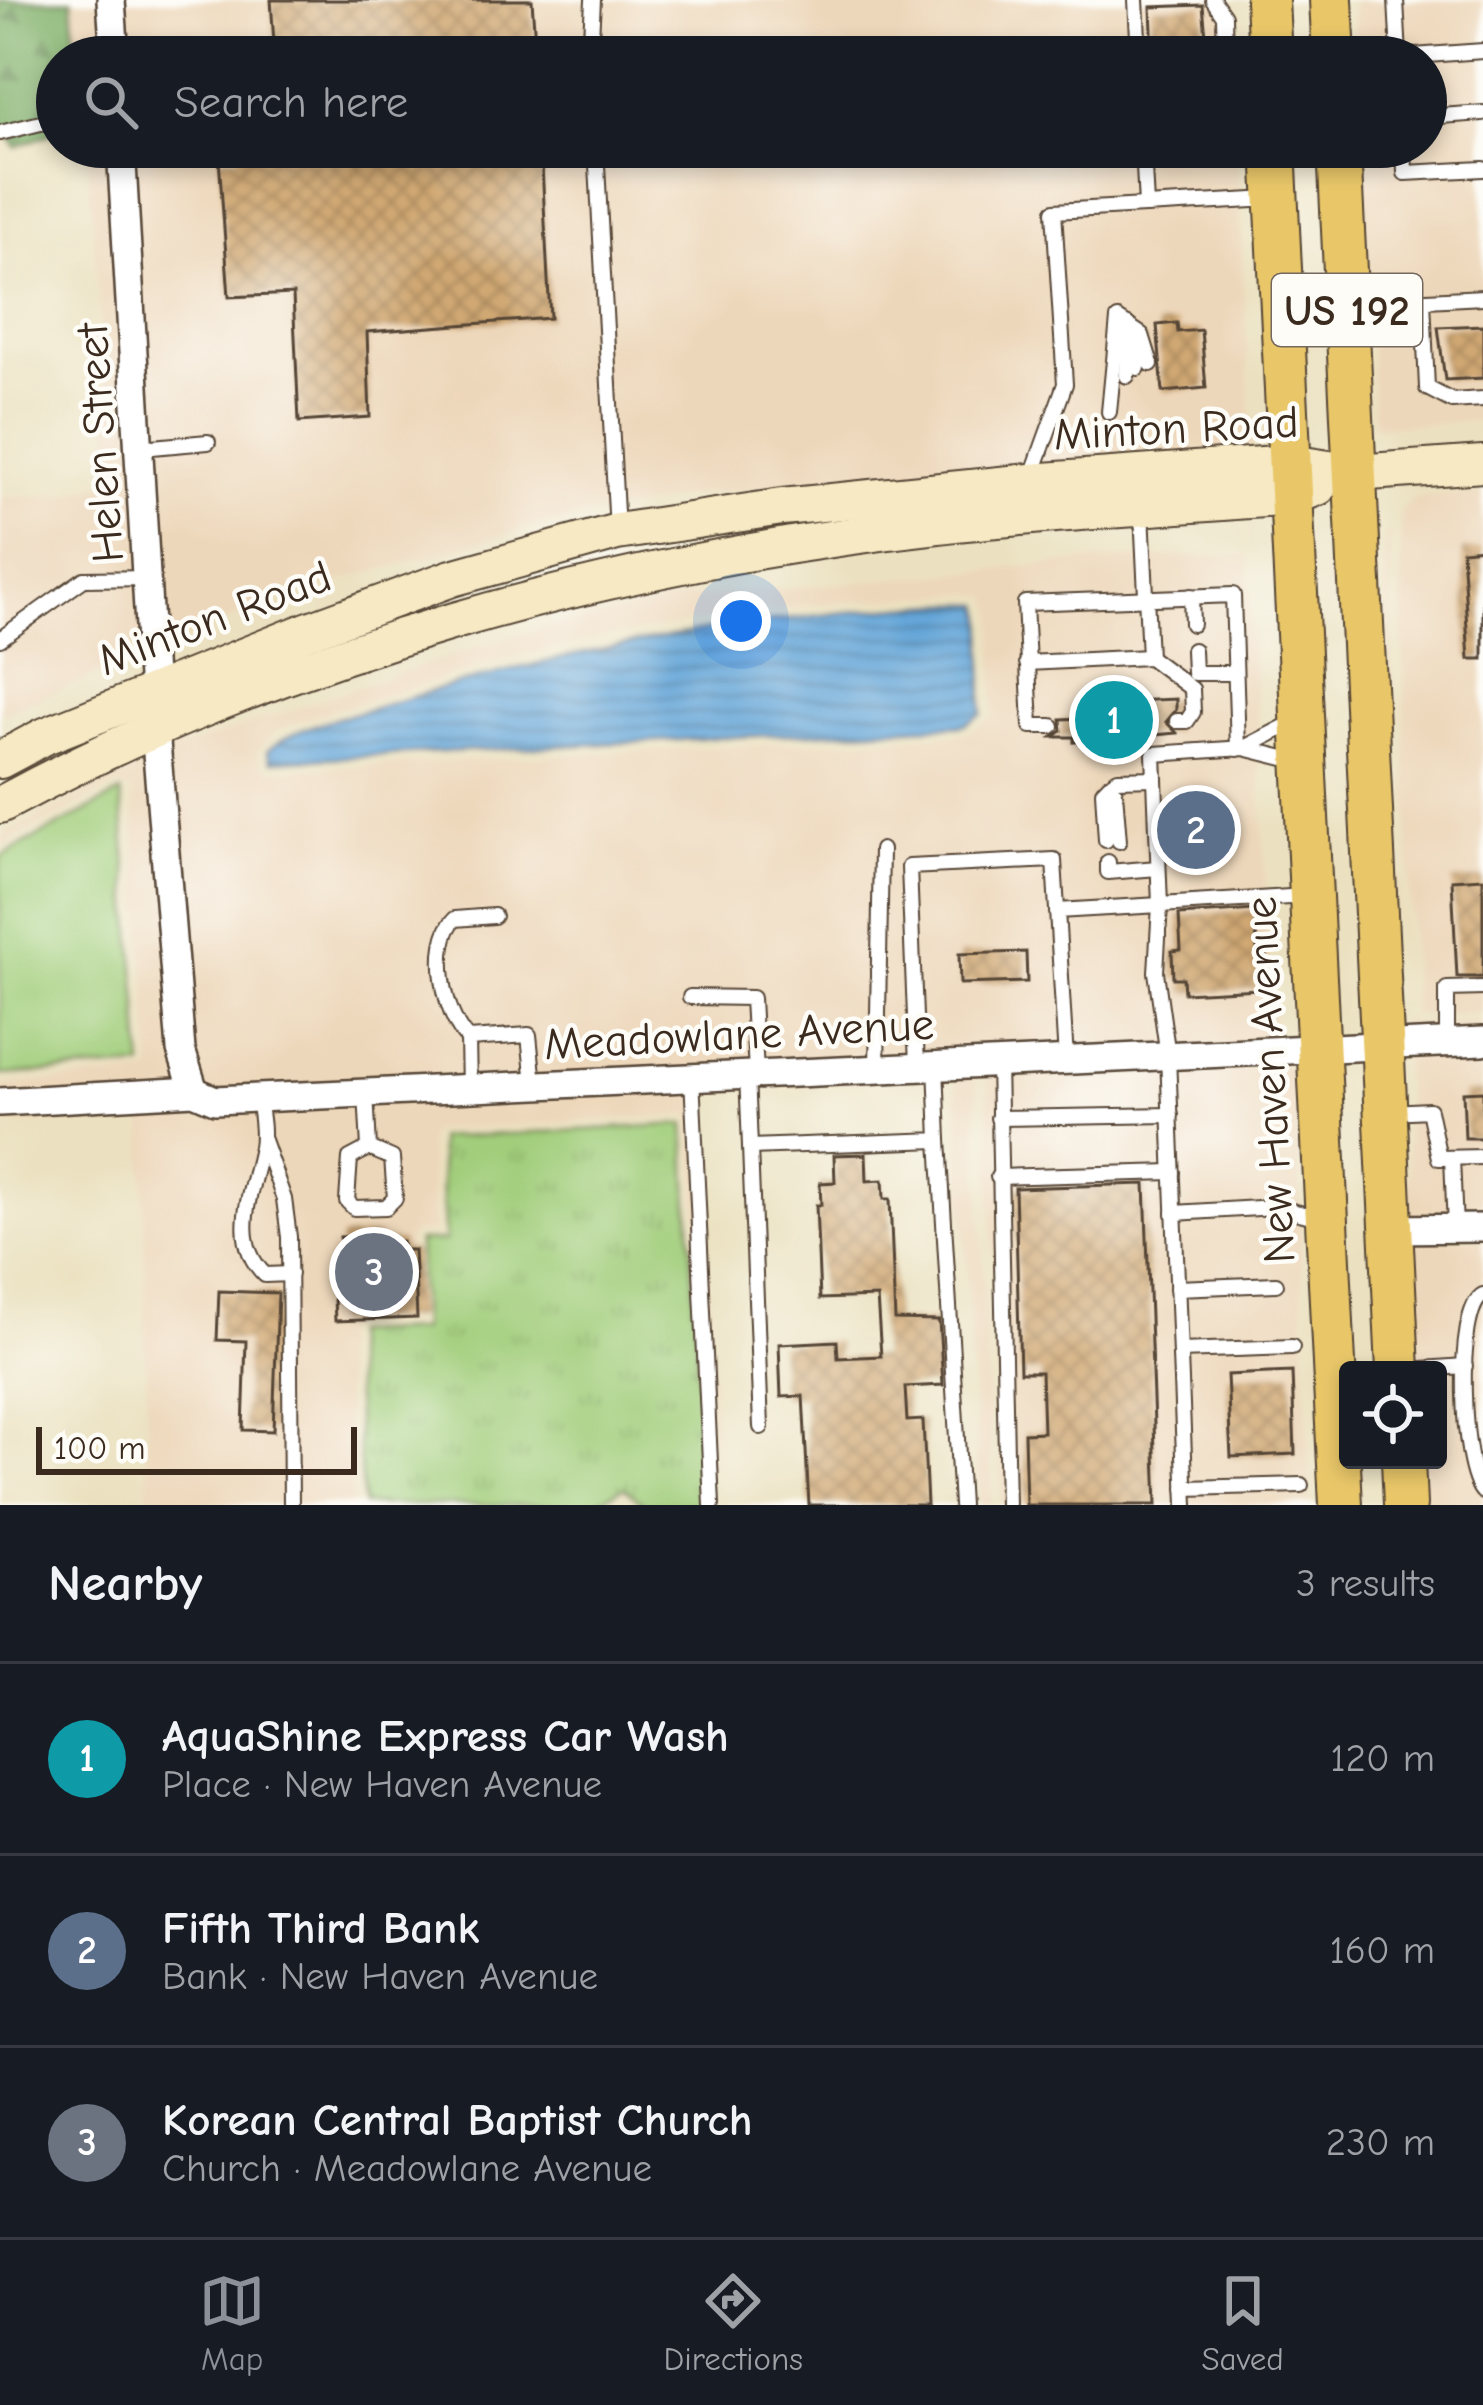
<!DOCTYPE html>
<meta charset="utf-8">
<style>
body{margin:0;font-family:"Comic Neue",sans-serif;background:#20242c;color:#f1f3f6}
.controls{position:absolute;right:36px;bottom:36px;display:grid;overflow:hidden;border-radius:12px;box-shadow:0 6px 18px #0003}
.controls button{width:108px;height:108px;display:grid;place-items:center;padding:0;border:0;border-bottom:3px solid #363941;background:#171b24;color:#f1f3f6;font:60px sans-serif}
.scale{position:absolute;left:36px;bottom:30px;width:321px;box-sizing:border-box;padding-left:12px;border:6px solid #3b2a1e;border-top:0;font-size:33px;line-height:42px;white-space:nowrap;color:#3b2a1e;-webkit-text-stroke:9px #fdfcf7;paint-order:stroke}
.you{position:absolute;left:741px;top:621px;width:42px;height:42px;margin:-30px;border:9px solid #fff;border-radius:50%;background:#1a73e8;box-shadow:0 0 0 18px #1a73e833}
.badge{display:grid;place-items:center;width:78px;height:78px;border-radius:50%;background:#8c9099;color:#fff;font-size:39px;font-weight:700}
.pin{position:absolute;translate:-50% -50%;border:6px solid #fff;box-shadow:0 3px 12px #0006}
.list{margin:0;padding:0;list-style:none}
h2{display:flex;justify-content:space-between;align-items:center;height:156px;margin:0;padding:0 48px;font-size:51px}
h2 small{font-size:39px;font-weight:400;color:#9ea1a6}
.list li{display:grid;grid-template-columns:78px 1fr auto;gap:36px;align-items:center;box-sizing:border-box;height:192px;padding:0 48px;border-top:3px solid #363941}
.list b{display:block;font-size:45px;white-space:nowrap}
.list p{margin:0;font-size:39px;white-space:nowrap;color:#9ea1a6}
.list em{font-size:39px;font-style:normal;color:#9ea1a6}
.icon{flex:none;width:66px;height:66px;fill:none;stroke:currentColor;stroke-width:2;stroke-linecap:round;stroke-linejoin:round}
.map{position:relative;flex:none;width:1483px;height:1505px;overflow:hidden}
.search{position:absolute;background:#171b24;box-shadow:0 6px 18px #0003;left:36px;right:36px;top:36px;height:132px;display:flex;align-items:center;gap:30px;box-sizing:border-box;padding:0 42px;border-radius:66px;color:#9ea1a6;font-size:45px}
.sheet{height:732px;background:#171b24}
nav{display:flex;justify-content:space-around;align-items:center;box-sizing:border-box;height:168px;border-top:3px solid #363941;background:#171b24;font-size:33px;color:#9ea1a6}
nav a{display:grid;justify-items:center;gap:6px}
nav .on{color:#8c9099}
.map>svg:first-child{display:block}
</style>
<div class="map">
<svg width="1483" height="1505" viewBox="0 0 1483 1505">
<defs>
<pattern id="grass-tufts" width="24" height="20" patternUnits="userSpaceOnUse" patternTransform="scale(3)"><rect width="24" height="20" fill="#a2ce7b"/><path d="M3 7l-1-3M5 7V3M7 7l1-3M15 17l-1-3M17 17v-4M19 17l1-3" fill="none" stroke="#8cb16a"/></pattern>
<pattern id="forest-firs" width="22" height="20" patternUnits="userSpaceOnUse" patternTransform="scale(3)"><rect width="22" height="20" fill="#81b16b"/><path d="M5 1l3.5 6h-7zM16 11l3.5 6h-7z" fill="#6b9057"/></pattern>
<pattern id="water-rules" width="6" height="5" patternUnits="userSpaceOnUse" patternTransform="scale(3)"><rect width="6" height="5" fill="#65a6d8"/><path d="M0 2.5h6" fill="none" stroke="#5487af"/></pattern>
<pattern id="building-cross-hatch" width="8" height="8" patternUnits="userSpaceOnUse" patternTransform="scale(3)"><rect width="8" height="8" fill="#d0a873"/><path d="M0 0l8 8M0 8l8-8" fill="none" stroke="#aa895e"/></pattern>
</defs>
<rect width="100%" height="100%" fill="#fdfcf7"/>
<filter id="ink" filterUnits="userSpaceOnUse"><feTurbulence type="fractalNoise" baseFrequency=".00833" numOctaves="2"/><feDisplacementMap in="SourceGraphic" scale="24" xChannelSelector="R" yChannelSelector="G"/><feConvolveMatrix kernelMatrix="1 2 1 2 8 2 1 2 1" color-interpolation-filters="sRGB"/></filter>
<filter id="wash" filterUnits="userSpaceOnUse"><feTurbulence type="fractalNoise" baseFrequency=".004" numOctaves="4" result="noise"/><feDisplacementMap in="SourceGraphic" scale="48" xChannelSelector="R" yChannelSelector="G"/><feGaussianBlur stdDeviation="2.7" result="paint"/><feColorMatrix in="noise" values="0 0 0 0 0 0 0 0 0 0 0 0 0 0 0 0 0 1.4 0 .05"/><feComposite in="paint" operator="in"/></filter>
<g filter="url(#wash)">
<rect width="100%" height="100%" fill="#ebe1c0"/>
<g fill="#edd7ba" fill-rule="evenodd">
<polygon points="72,0 1230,0 1233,57 76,57"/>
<polygon points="1353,0 1483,0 1483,421 1374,427 1360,147 1426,147 1426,57 1355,57"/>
<polygon points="87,147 1237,147 1252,447 704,493 524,529 290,595 0,714 0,497 70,495 112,481"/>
<polygon points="1483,493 1483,1013 1413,1014 1400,512 1416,497"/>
<polygon points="1389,530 1403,1017 1413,1024 1483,1023 1483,1030 1403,1033 1384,536"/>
<path d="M 1248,556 L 1275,1056 L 976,1077 L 992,1505 L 980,1505 L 956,1077 L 702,1091 L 717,1505 L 691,1116 L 684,1115 L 432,1130 L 428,1139 L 434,1232 L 415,1232 L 408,1239 L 410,1321 L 350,1324 L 340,1331 L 352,1505 L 148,1505 L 143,1122 L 0,1124 L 0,1085 L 152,1073 L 132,792 L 116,785 L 0,846 L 0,836 L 171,751 L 519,633 L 682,598 L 1121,558 ZM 972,593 L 990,597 L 995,615 L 993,717 L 966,734 L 272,771 L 261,765 L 257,752 L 276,731 L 302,720 L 508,659 L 626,633 L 807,605 Z"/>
<polygon points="1483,1052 1483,1217 1410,1218 1404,1055"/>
<polygon points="1295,1065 1310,1505 1002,1505 987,1076"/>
<polygon points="1483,1239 1483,1505 1423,1505 1421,1460 1438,1460 1438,1370 1417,1370 1411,1240"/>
</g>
<polygon fill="url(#grass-tufts)" stroke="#6e7c4c" stroke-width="3" points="685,1124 704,1505 645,1505 624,1487 590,1505 363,1505 350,1333 421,1330 418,1241 445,1241 438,1138"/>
<polygon fill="url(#forest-firs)" stroke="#5e6e44" stroke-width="3" points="0,0 72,0 76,57 57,57 57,131 16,147 0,126"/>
<polygon fill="#a2ce7b" stroke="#6e7c4c" stroke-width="3" points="121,793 143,1067 0,1075 0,857"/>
<path fill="url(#water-rules)" stroke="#50687b" stroke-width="3" d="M 942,604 L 982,604 L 985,617 L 982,714 L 963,725 L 271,761 L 267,751 C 297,724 347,717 385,705 C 567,649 753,617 942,604 Z"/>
<g id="blocks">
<g fill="url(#building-cross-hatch)">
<polygon points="271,0 532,0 536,57 275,57"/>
<polygon points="1203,5 1208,57 1153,57 1151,7"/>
<polygon points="238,147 541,147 550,318 367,332 370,417 299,422 293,294 229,297 219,158 239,157"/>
<polygon points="1177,323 1178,332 1201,330 1206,388 1163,392 1157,325"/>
<polygon points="1483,325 1483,378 1445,380 1438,327"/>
<polygon points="1483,548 1483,659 1469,659 1462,550"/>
<polygon points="1176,699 1176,710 1166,722 1177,733 1074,742 1074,737 1053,737 1062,731 1061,719 1110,717 1109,702"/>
<polygon points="1483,878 1483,977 1457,977 1452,880"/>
<polygon points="1255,910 1257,948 1266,947 1267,974 1257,975 1258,989 1184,993 1183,978 1173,978 1172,951 1181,950 1179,915"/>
<polygon points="1026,952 1027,982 960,984 959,954"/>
<polygon points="1483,1091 1483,1138 1465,1138 1463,1092"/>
<polygon points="866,1154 867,1181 883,1180 884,1199 890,1199 895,1320 939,1321 943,1385 905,1387 907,1421 923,1420 927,1505 809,1505 803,1396 781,1397 779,1344 837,1341 838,1358 881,1356 877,1297 820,1299 816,1205 821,1205 820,1183 835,1182 834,1155"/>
<polygon points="1145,1184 1157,1505 1026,1505 1024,1433 1043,1432 1041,1372 1020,1372 1015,1188"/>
<polygon points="379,1235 379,1242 402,1241 403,1250 414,1250 417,1318 335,1321 332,1253 340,1253 340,1237"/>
<polygon points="219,1291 278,1293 273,1431 243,1430 246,1341 217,1340"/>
<polygon points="1292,1372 1295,1454 1231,1457 1227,1375"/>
</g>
</g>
</g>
<g filter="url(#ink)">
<use href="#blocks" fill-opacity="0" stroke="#554536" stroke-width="3"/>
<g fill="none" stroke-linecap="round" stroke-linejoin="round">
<g stroke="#554536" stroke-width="18">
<g id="service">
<polyline points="1136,0 1139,57"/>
<polyline points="1213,0 1224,16 1225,57"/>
<polyline points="1396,0 1399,57"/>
<polyline points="590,57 593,0"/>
<polyline points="1399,57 1483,51"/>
<polyline points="1426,117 1483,113"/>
<polyline points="0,133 57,119"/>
<polyline points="596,147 617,531"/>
<polyline points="1143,147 1146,206"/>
<polyline points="1404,147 1405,173 1483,169"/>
<polyline points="1144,153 1193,147"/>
<polyline points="1423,300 1427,388 1452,401 1483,399"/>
<polyline points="1352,304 1483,297"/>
<polyline points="1136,336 1138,368"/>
<polyline points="1127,376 1128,325"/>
<polyline points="1109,412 1118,319 1142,335 1151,364"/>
<polyline points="141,448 208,442"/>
<polyline points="1030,481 1065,384 1054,211 1272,199"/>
<polyline points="1142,512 1149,657"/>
<polyline points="1191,596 1192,624"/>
<polyline points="0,639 84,579 150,578"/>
<polyline points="1193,650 1194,673 1235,673"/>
<polyline points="1027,663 1149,657 1192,689 1193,712 1187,721 1177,721"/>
<polyline points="1052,726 1031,726 1025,603 1233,595 1238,749"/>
<polyline points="1244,748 1298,720"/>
<polyline points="1300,762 1244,748 1154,754 1160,905 1306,896"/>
<polyline points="1109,785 1115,792 1119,841"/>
<polyline points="1109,785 1118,779 1155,778"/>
<polyline points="1106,840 1103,791 1109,785"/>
<polyline points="1108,862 1108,872 1158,868"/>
<polyline points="1057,911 1160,905 1156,972 1168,1056 1186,1505"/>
<polyline points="690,997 752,998 756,1073"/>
<path d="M 468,1039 C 444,1017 430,944 455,919 L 494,916"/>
<polyline points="1447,1043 1447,989 1483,988"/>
<polyline points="998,1063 1007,1505"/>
<polyline points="917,1066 909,867 1054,860 1066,1060"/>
<polyline points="877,1068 881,850"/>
<polyline points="747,1074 750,1147 939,1140 936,1065"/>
<polyline points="692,1076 712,1505"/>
<polyline points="469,1088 468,1039 529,1035 534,1084"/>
<polyline points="366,1093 369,1148 350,1158 347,1201 354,1208 386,1207 395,1198 392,1158 369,1148"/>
<path d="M 258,1098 C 260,1113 264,1131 261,1147 C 253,1191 228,1239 265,1275 L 290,1274"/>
<polyline points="1391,1112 1429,1110 1439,1158 1483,1157"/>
<polyline points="998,1118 1171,1115"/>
<polyline points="263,1140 284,1199 289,1237 291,1505"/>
<polyline points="939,1140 961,1505"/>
<polyline points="750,1147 761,1427"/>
<polyline points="1452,1158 1455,1228"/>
<polyline points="998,1177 1173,1172"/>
<polyline points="1174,1213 1276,1207 1323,1219"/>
<polyline points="1177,1288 1276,1284"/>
<path d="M 1483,1295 C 1454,1310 1461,1470 1483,1492"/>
<polyline points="1180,1351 1292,1347"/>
<polyline points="1408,1370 1465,1366"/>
<polyline points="1185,1488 1301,1485"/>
</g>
</g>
<g stroke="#554536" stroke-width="32">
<g id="minor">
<polyline points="111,0 115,57"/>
<polyline points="121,147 155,729 181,1050 194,1091"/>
<polyline points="0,1102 194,1091 215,1100 1483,1041"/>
<polyline points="1391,1229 1483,1228"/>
</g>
</g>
<g stroke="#554536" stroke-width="40">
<g id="secondary">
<polyline points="0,760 45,736 307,631 452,578 617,532 782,507 1030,482 1290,463 1355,473 1483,464"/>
<path d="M 0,805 C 284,651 617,561 938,525 C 1055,512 1174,506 1292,497 L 1318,487"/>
</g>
</g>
<g stroke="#554536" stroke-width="46">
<g id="primary">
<polyline points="1267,0 1270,57"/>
<polyline points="1331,0 1334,57"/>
<polyline points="1274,147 1341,1505"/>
<polyline points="1339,147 1398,1370"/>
<polyline points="1403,1460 1405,1505"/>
</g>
</g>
<use href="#service" stroke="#fff" stroke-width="14"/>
<use href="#minor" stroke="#fff" stroke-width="27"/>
<use href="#secondary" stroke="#f6e9c3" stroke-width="36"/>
<use href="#primary" stroke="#e9c769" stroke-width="42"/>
</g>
</g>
<g text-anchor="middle" stroke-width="9" stroke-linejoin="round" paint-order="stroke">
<rect fill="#fdfcf7" stroke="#75695f" stroke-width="3" x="1272" y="274" width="150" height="72" rx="9"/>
<g font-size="42" font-weight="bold" fill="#3b2a1e">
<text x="1347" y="325">US 192</text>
</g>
<g font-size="45" fill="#3b2a1e" stroke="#fdfcf7">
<text transform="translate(1176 427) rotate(-3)" y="16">Minton Road</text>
<text transform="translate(99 443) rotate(-94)" y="16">Helen Street</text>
<text transform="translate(214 617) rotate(-21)" y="16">Minton Road</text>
<text transform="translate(739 1033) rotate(-3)" y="16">Meadowlane Avenue</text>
<text transform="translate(1269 1080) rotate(-93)" y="16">New Haven Avenue</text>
</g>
</g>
</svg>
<div class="controls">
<button><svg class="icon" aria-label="locate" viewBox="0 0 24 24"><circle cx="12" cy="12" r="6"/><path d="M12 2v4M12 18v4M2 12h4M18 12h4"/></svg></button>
</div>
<div class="scale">100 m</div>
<div class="you"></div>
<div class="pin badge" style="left:1114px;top:720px;background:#0f9aa8">1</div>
<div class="pin badge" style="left:1196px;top:830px;background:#5c6f8a">2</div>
<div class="pin badge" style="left:374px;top:1272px;background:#6b7280">3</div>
<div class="search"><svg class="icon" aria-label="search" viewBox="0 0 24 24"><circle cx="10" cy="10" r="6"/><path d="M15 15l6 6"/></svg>Search here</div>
</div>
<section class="sheet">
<h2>Nearby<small>3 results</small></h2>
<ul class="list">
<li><span class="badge" style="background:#0f9aa8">1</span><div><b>AquaShine Express Car Wash</b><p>Place · New Haven Avenue</p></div><em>120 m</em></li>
<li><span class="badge" style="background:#5c6f8a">2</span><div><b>Fifth Third Bank</b><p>Bank · New Haven Avenue</p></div><em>160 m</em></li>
<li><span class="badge" style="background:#6b7280">3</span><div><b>Korean Central Baptist Church</b><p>Church · Meadowlane Avenue</p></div><em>230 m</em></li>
</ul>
</section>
<nav>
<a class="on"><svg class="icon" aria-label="map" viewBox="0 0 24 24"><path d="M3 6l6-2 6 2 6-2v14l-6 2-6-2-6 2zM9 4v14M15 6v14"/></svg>Map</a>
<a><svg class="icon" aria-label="directions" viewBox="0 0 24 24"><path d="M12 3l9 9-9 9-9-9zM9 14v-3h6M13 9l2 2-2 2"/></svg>Directions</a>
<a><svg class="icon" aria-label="saved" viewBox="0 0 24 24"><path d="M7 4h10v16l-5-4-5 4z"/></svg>Saved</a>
</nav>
